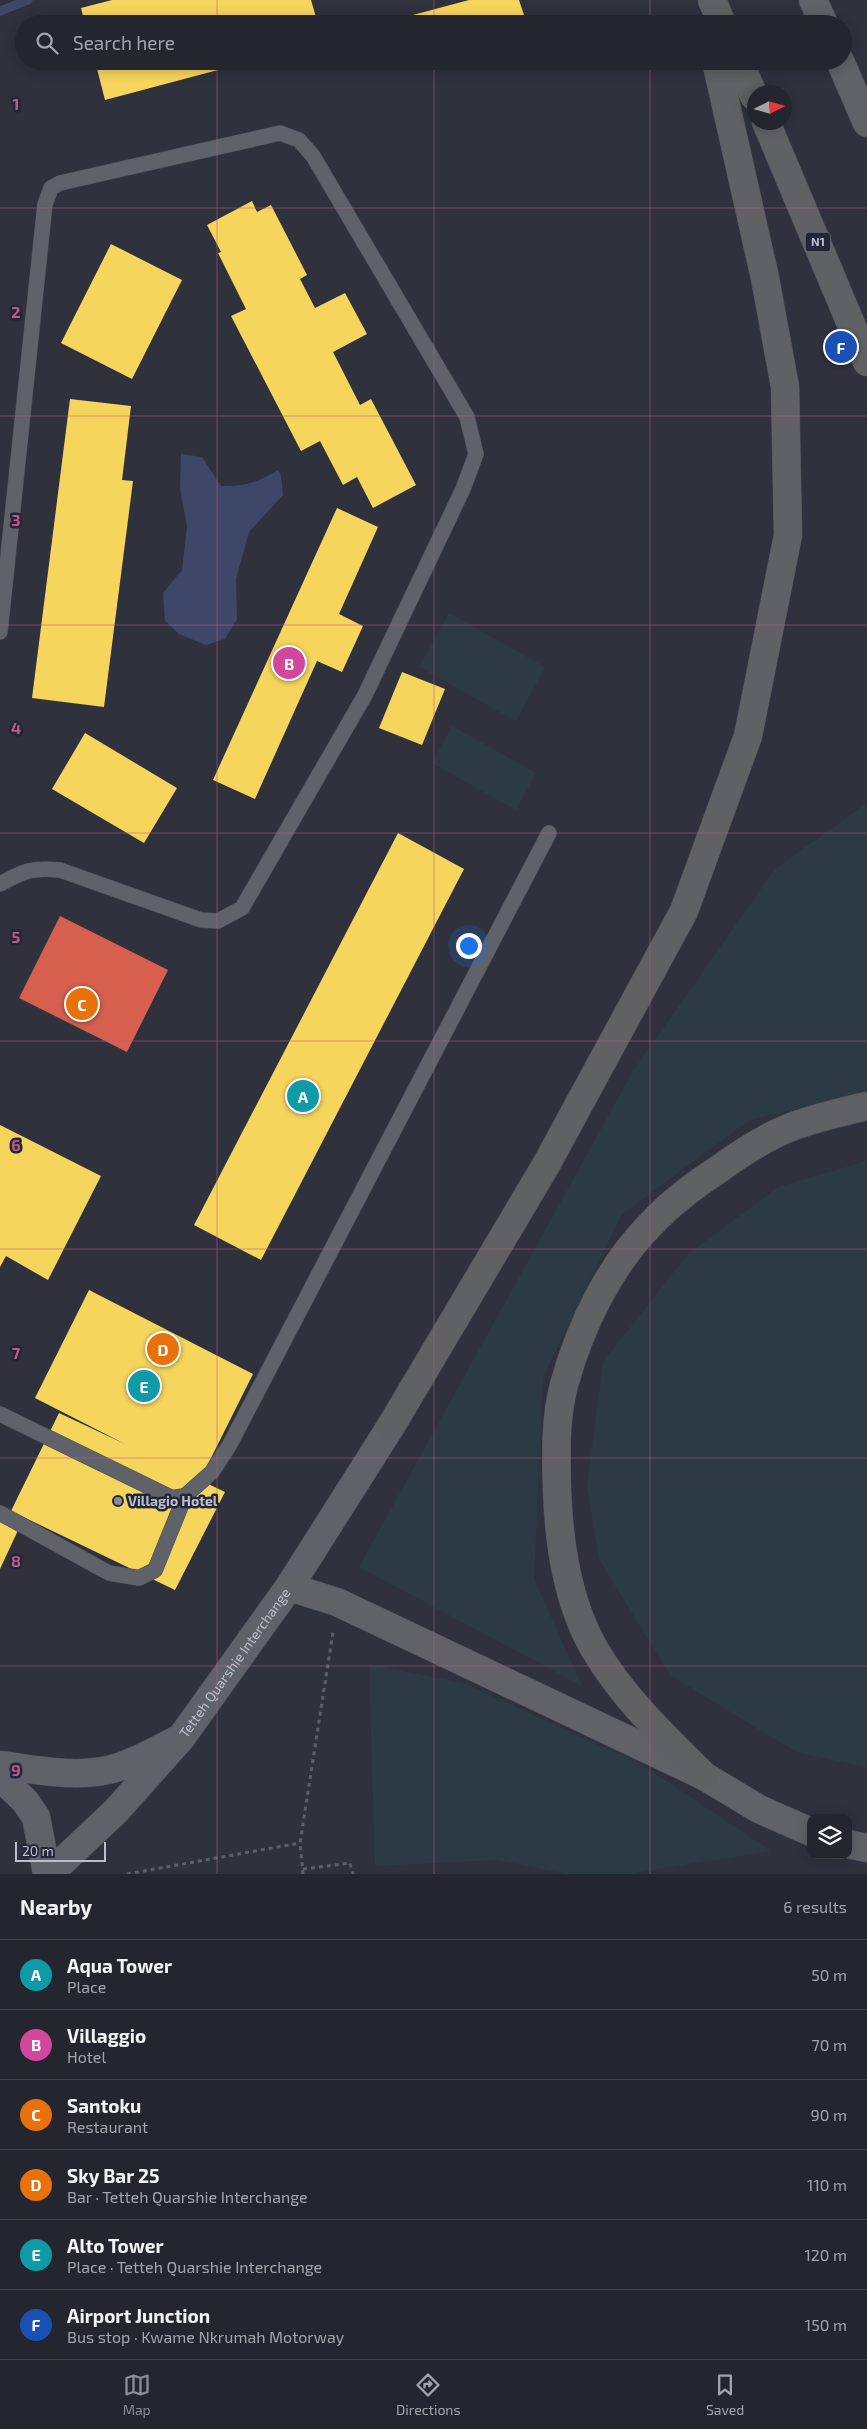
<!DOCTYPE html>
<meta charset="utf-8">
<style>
body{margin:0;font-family:"Exo 2",sans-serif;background:#2f323a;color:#f1f3f6}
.controls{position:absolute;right:15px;bottom:15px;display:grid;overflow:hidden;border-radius:10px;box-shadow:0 2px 12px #0003}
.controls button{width:45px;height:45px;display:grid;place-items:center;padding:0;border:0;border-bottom:1px solid #40434a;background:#23262e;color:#f1f3f6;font:25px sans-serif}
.compass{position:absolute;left:747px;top:85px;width:45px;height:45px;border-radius:50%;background:#23262e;box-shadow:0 2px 12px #0003;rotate:85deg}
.scale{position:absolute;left:15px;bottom:12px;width:91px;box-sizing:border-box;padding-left:5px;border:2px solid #bbbecc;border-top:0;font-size:14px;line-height:18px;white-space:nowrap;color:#bbbecc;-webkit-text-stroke:4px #222638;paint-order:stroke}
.you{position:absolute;left:468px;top:945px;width:18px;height:18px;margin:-12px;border:4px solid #fff;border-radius:50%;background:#1a73e8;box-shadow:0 0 0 8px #1a73e833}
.badge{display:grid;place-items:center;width:32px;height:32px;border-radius:50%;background:#8a8d9a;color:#fff;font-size:16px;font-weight:700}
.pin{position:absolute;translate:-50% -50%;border:2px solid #fff;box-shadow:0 1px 5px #0006}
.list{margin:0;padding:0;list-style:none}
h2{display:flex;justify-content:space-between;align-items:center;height:65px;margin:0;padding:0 20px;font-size:21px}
h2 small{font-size:16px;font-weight:400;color:#a3a5aa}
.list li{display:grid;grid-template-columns:32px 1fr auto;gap:15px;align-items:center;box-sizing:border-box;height:70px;padding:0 20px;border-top:1px solid #40434a}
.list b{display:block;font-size:19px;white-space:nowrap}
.list p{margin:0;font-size:16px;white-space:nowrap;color:#a3a5aa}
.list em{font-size:16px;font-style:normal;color:#a3a5aa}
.icon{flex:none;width:28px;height:28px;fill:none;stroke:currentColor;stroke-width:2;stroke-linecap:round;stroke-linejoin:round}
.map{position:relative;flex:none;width:867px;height:1874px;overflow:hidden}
.search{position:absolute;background:#23262e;box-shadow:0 2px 12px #0003;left:15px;right:15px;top:15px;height:55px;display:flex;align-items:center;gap:12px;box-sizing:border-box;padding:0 18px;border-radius:28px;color:#a3a5aa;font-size:19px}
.sheet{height:485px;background:#23262e}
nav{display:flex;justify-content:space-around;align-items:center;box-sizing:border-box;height:70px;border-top:1px solid #40434a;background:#23262e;font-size:14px;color:#a3a5aa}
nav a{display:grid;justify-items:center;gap:2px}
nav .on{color:#8a8d9a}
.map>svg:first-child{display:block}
</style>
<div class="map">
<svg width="867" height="1874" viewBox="0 0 867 1874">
<rect width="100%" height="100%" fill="#2f323d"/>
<g fill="#2c3b43">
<polygon points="449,613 545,667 516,721 419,667"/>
<polygon points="452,726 536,773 516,810 432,763"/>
<polygon points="867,803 867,1093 750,1120 622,1214 543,1377 534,1579 582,1686 359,1567 633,1071 775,869"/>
<polygon points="867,1161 867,1767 796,1752 670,1675 599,1559 587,1487 603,1362 688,1254 778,1187"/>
<polygon points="369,1664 466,1684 642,1765 771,1851 627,1874 567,1874 497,1860 375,1866"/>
</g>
<path fill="#3e4767" d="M 181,454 L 202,457 L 221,486 C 246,486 257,483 278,470 L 281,476 L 283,495 L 249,532 L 236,579 L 237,619 L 225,639 L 206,645 L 179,634 L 165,621 L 163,593 L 182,570 L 187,526 L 180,489 Z"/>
<g fill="#f6d55c">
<polygon points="112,0 311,0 318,24 85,24 81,8"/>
<polygon points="469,0 519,0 524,15 492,24 400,24 398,19"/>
<polygon points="95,61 248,61 248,62 105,100"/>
<polygon points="252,201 257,212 271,205 307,275 300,279 315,308 345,293 367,334 333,352 360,405 371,399 416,485 373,508 357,477 343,485 320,441 301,451 231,316 246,309 218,253 221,252 207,225"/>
<polygon points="111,244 182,280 132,379 61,343"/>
<polygon points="70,399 131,406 122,480 133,481 104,707 32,698"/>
<polygon points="337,508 378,527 339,614 363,626 342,672 317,661 255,799 213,780"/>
<polygon points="402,672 445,689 422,745 379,728"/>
<polygon points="85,733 177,788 144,843 52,789"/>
<polygon points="398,833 464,869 261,1260 194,1225"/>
<polygon points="0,1125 101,1176 48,1280 6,1256 0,1267"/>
<polygon points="89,1290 253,1374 200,1480 225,1492 175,1590 11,1511 59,1413 125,1444 35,1398"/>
<polygon points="0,1516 20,1526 0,1569"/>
</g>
<polygon fill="#d6604d" points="60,916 168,970 127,1052 19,998"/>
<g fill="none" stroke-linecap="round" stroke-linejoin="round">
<polyline stroke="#3e4767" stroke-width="9" points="0,11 28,0"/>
<g stroke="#4c4e56" stroke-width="16">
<g id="service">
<path d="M 0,632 L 45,204 L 51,188 L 60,183 L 280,133 L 299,140 L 313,156 L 467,417 L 476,454 L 463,489 L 365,695 L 242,908 L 218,921 L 201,920 L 60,870 C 32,867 24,871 0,884"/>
<polyline points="0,1414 172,1498 185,1496"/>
<polyline points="0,1513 109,1573 139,1578 155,1570 185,1496 212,1472 229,1446 549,833"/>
</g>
</g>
<g stroke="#4c4e56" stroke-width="29">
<g id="minor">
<path d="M 0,1765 C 39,1770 83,1780 122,1766 C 142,1759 162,1747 181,1738"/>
<polyline points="0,1777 25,1801 36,1817 47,1874"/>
</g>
</g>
<g stroke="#4c4e56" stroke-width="29">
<g id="tertiary">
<path id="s1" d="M 49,1874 L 116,1811 L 181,1738 L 289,1587 L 391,1426"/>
</g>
</g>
<g stroke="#4c4e59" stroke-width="29">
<g id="trunk">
<polyline points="813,0 824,24"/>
<polyline points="840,61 867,123"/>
<polyline points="289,1587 337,1602 704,1776 759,1809 811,1832"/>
<polyline points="848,1844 867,1848"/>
</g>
</g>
<g stroke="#4c4e59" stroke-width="29">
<g id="motorway">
<polyline points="712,0 722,24"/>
<polyline points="739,61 754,96"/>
<polyline points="766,122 867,362"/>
<polyline points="391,1426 546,1165 684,911 748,736 788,535 785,387 765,278 716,61"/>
<path d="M 704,1776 C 665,1737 623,1698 595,1650 C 567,1602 559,1544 557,1490 C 556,1455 555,1418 564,1385 C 580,1326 610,1264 654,1221 C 673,1201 696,1184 719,1169 C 741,1153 766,1137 791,1127 C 816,1118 841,1112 867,1106"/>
</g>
</g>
<g stroke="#5d6067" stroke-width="3" stroke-dasharray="4 4" stroke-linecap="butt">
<polyline points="303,1869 350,1863 353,1874"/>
<polyline points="127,1874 300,1843"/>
<polyline points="303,1874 300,1843 333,1632"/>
</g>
<use href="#service" stroke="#60626a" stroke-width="15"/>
<use href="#minor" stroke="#60626a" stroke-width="28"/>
<use href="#tertiary" stroke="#60626a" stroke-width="28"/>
<use href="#trunk" stroke="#606268" stroke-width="28"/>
<use href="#motorway" stroke="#5f6164" stroke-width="28"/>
</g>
<path fill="none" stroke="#bf5a88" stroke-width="1" stroke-opacity="0.55" d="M 217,0 L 217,24M 434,0 L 434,24M 650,0 L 650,24M 217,61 L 217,1874M 434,61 L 434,1874M 650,61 L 650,1874M 0,208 L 867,208M 0,416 L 867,416M 0,625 L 867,625M 0,833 L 867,833M 0,1041 L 867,1041M 0,1249 L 867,1249M 0,1458 L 867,1458M 0,1666 L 867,1666"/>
<circle fill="#8a8d9a" stroke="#222638" stroke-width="2" cx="118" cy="1501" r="5"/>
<g text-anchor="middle" stroke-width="5" stroke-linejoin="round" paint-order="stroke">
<rect fill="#222638" stroke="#8d90a0" stroke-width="1" x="805.5" y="232.5" width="25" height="19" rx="4"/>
<g font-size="12" font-weight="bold" fill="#bbbecc">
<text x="818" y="246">N1</text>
</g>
<g font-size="14" font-weight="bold" fill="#bbbecc" stroke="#222638" text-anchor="start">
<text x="128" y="1506">Villagio Hotel</text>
</g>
<g font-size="14" fill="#bbbecc" stroke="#222638">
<text dy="5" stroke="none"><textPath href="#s1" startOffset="282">Tetteh Quarshie Interchange</textPath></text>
</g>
</g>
<g font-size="16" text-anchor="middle" font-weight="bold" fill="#bf5a88" stroke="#222638" stroke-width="5" stroke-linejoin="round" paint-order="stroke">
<text x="16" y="110">1</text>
<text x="16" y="318">2</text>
<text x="16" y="526">3</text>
<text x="16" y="734">4</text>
<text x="16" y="943">5</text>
<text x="16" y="1151">6</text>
<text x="16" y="1359">7</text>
<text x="16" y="1567">8</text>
<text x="16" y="1776">9</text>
</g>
</svg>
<div class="controls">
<button><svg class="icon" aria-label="layers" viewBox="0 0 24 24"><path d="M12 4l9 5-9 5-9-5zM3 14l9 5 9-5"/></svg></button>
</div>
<svg class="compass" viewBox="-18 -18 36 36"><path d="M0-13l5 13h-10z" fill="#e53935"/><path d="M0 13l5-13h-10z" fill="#a3a5aa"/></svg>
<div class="scale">20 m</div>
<div class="you"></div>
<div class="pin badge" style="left:303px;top:1096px;background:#0f9aa8">A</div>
<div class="pin badge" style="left:289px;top:663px;background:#d1479c">B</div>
<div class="pin badge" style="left:82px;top:1004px;background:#e8710a">C</div>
<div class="pin badge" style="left:163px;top:1349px;background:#e8710a">D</div>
<div class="pin badge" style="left:144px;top:1386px;background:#0f9aa8">E</div>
<div class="pin badge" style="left:841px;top:347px;background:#1a4fb4">F</div>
<div class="search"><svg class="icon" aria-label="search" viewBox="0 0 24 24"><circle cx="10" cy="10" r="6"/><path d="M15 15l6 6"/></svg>Search here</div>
</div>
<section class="sheet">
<h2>Nearby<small>6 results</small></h2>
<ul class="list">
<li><span class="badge" style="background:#0f9aa8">A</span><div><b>Aqua Tower</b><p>Place</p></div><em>50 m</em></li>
<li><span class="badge" style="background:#d1479c">B</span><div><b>Villaggio</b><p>Hotel</p></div><em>70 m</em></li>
<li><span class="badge" style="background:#e8710a">C</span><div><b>Santoku</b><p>Restaurant</p></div><em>90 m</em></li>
<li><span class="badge" style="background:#e8710a">D</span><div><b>Sky Bar 25</b><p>Bar · Tetteh Quarshie Interchange</p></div><em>110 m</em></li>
<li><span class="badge" style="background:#0f9aa8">E</span><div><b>Alto Tower</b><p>Place · Tetteh Quarshie Interchange</p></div><em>120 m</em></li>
<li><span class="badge" style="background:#1a4fb4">F</span><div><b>Airport Junction</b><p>Bus stop · Kwame Nkrumah Motorway</p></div><em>150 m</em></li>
</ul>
</section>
<nav>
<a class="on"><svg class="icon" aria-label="map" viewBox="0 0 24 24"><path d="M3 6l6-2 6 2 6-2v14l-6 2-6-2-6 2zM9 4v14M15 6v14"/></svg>Map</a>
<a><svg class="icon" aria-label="directions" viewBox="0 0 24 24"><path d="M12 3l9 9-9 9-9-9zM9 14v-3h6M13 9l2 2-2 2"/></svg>Directions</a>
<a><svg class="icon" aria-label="saved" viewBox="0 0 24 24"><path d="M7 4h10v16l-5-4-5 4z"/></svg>Saved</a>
</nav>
